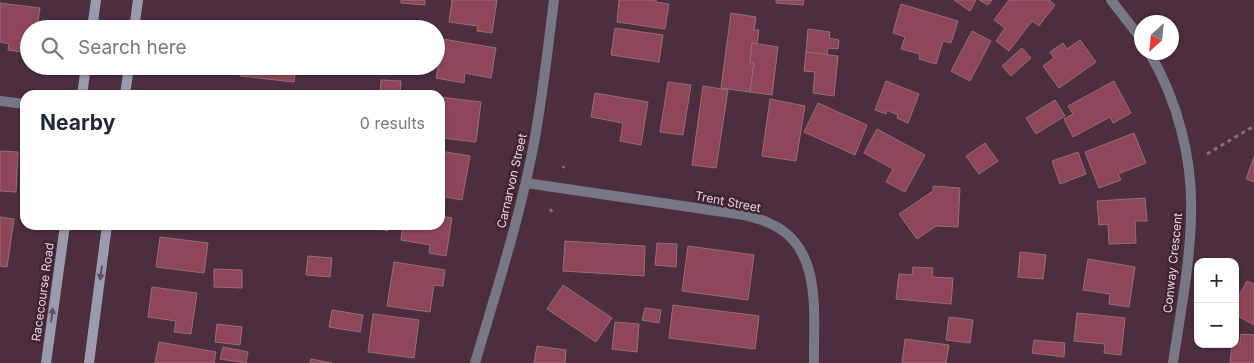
<!DOCTYPE html>
<meta charset="utf-8">
<style>
body{margin:0;font-family:Inter,sans-serif;background:#f2f2f3;color:#1f2937}
.controls{position:absolute;right:15px;bottom:15px;display:grid;overflow:hidden;border-radius:10px;box-shadow:0 1px 4px #0004}
.controls button{width:45px;height:45px;display:grid;place-items:center;padding:0;border:0;border-bottom:1px solid #e0e1e3;background:#fff;color:#1f2937;font:25px sans-serif}
.compass{position:absolute;left:1134px;top:15px;width:45px;height:45px;border-radius:50%;background:#fff;box-shadow:0 1px 4px #0004;rotate:207deg}
.list{margin:0;padding:0;list-style:none}
h2{display:flex;justify-content:space-between;align-items:center;height:65px;margin:0;padding:0 20px;font-size:21px}
h2 small{font-size:16px;font-weight:400;color:#747a83}
.icon{flex:none;width:28px;height:28px;fill:none;stroke:currentColor;stroke-width:2;stroke-linecap:round;stroke-linejoin:round}
.map{position:relative;flex:none;width:1254px;height:363px;overflow:hidden}
.search{position:absolute;background:#fff;box-shadow:0 1px 4px #0004;left:20px;top:20px;width:425px;height:55px;display:flex;align-items:center;gap:12px;box-sizing:border-box;padding:0 18px;border-radius:28px;color:#747a83;font-size:19px}
.panel{position:absolute;background:#fff;box-shadow:0 1px 4px #0004;left:20px;top:90px;width:425px;height:140px;border-radius:15px}
.map>svg:first-child{display:block}
</style>
<div class="map">
<svg width="1254" height="363" viewBox="0 0 1254 363">
<rect width="100%" height="100%" fill="#4c2e3e"/>
<g fill="#8f4658" stroke="#966f77">
<polygon points="401,0 425,0 425,5 401,3"/>
<polygon points="452,0 497,0 492,33 477,31 478,26 449,22"/>
<polygon points="619,0 656,0 656,2 669,4 665,29 617,22"/>
<polygon points="776,0 804,0 803,5 776,3"/>
<polygon points="954,0 976,0 970,11"/>
<polygon points="979,0 992,0 988,5"/>
<polygon points="1009,0 1049,0 1055,5 1039,26 1032,21 1009,51 996,41 1005,28 994,20"/>
<polygon points="0,3 40,8 37,27 32,27 32,29 29,29 29,53 8,50 9,44 0,42"/>
<polygon points="901,4 958,21 951,43 943,41 936,64 919,59 920,54 901,49 905,37 893,33"/>
<polygon points="731,13 756,17 754,30 759,30 757,44 752,43 750,62 754,63 750,92 721,88"/>
<polygon points="615,28 663,35 659,62 611,55"/>
<polygon points="808,29 830,32 829,38 839,40 838,49 828,48 827,55 806,52"/>
<polygon points="972,31 991,41 970,81 951,71"/>
<polygon points="443,39 496,48 491,78 465,73 464,83 436,78"/>
<polygon points="1080,40 1096,62 1059,88 1043,66 1054,58 1050,52 1063,43 1067,49"/>
<polygon points="752,43 778,47 772,95 750,92 754,63 750,62"/>
<polygon points="1022,48 1031,58 1011,76 1002,66"/>
<polygon points="806,52 838,56 834,96 813,93 815,72 804,71"/>
<polygon points="222,66 296,66 294,82 240,76 241,68"/>
<polygon points="381,80 401,81 400,95 380,95"/>
<polygon points="886,81 919,94 908,123 897,118 898,115 887,110 886,114 875,110"/>
<polygon points="1114,81 1131,113 1113,123 1110,117 1073,137 1064,119 1073,114 1068,106"/>
<polygon points="668,82 691,85 683,135 660,132"/>
<polygon points="703,86 728,90 716,168 692,165"/>
<polygon points="595,93 648,102 641,145 620,141 623,123 591,117"/>
<polygon points="440,97 481,102 476,142 442,138 443,126 440,126"/>
<polygon points="770,99 805,106 796,161 762,156"/>
<polygon points="1055,100 1065,116 1036,134 1026,118"/>
<polygon points="818,103 867,125 855,155 804,132"/>
<polygon points="877,129 925,155 905,192 886,182 893,169 864,153"/>
<polygon points="1134,133 1146,163 1118,174 1121,180 1099,188 1085,152"/>
<polygon points="985,143 998,161 979,174 966,156"/>
<polygon points="0,151 18,152 16,192 0,191"/>
<polygon points="440,151 470,156 462,200 440,196"/>
<polygon points="1078,152 1086,174 1060,184 1052,161"/>
<polygon points="1254,157 1254,182 1246,179"/>
<polygon points="933,186 960,188 958,227 936,226 917,239 899,214 933,191"/>
<polygon points="1145,198 1147,221 1135,221 1136,243 1109,244 1108,224 1099,225 1097,201"/>
<polygon points="440,216 452,218 446,256 429,253 430,245 401,240 403,225 440,225"/>
<polygon points="0,217 14,219 7,267 0,266"/>
<polygon points="228,225 254,225 254,228"/>
<polygon points="362,225 389,225 388,231"/>
<polygon points="160,237 208,243 204,273 156,267"/>
<polygon points="565,241 645,246 644,276 563,271"/>
<polygon points="657,243 677,244 676,267 655,265"/>
<polygon points="688,246 754,255 748,300 682,291"/>
<polygon points="1020,252 1046,255 1043,279 1018,277"/>
<polygon points="308,256 332,258 330,277 306,275"/>
<polygon points="1088,259 1135,267 1129,307 1109,304 1110,294 1083,290"/>
<polygon points="394,262 445,270 443,286 434,285 430,312 387,306"/>
<polygon points="913,267 933,268 932,277 953,278 951,304 896,299 899,274 912,275"/>
<polygon points="214,269 242,270 242,288 214,287"/>
<polygon points="1247,281 1254,284 1254,325 1236,315 1239,309 1235,307 1235,303"/>
<polygon points="563,285 612,318 596,342 547,309"/>
<polygon points="152,287 197,293 191,334 174,332 176,321 148,317"/>
<polygon points="673,305 759,316 755,349 669,338"/>
<polygon points="645,308 661,310 659,323 642,320"/>
<polygon points="332,310 363,315 360,332 329,327"/>
<polygon points="1077,313 1125,318 1121,355 1104,353 1105,344 1074,341"/>
<polygon points="373,314 419,320 414,358 368,352"/>
<polygon points="949,317 973,320 970,343 946,340"/>
<polygon points="615,322 639,324 637,352 612,349"/>
<polygon points="217,324 242,327 240,345 215,342"/>
<polygon points="1241,334 1254,335 1254,363 1230,363 1232,344 1235,344 1235,343 1240,343"/>
<polygon points="905,339 949,345 946,363 902,363"/>
<polygon points="1034,340 1065,343 1064,357 1032,353"/>
<polygon points="159,342 216,352 214,363 155,363"/>
<polygon points="537,346 566,350 565,363 534,363"/>
<polygon points="223,347 248,352 246,363 220,359"/>
<polygon points="311,359 332,363 310,363"/>
</g>
<g fill="none" stroke-linecap="round" stroke-linejoin="round">
<g stroke="#8a707e" stroke-width="3" stroke-dasharray="4 4" stroke-linecap="butt">
<polyline points="1207,154 1254,126"/>
<polyline points="563,168 564,166"/>
<polyline points="550,209 552,212"/>
</g>
<polyline stroke="#777786" stroke-width="10" points="0,101 25,104"/>
<g stroke="#777786" stroke-width="10">
<polyline points="1111,0 1142,40"/>
<path d="M 1149,52 C 1178,101 1193,160 1191,216 C 1190,265 1180,315 1173,363"/>
<path d="M 526,183 L 744,215 C 752,217 761,219 769,223 C 824,246 813,315 814,363"/>
<path d="M 475,363 C 495,295 517,227 531,158 C 542,106 547,53 554,0"/>
</g>
<g stroke="#9a9ab1" stroke-width="10">
<polyline points="92,29 96,0"/>
<polyline points="134,29 138,0"/>
<polyline points="82,95 86,66"/>
<polyline points="125,95 129,66"/>
<polyline points="46,363 65,225"/>
<polyline points="89,363 107,225"/>
</g>
</g>
<defs><path id="oneway-solid" d="M-6-.8H1V-3.2L6.5 0L1 3.2V.8H-6Z" transform="scale(1.25)"/></defs>
<g fill="#604d60">
<use href="#oneway-solid" transform="translate(101 273) rotate(98)"/>
<use href="#oneway-solid" transform="translate(52 315) rotate(-82)"/>
</g>
<g text-anchor="middle" stroke-width="5" stroke-linejoin="round" paint-order="stroke">
<g font-size="12" fill="#e8d4de" stroke="#412434">
<text transform="translate(512 181) rotate(-77)" y="4">Carnarvon Street</text>
<text transform="translate(728 202) rotate(11)" y="4">Trent Street</text>
<text transform="translate(1173 263) rotate(-84)" y="4">Conway Crescent</text>
<text transform="translate(43 292) rotate(-82)" y="4">Racecourse Road</text>
</g>
</g>
</svg>
<div class="controls">
<button>+</button>
<button>−</button>
</div>
<svg class="compass" viewBox="-18 -18 36 36"><path d="M0-13l5 13h-10z" fill="#e53935"/><path d="M0 13l5-13h-10z" fill="#747a83"/></svg>
<div class="search"><svg class="icon" aria-label="search" viewBox="0 0 24 24"><circle cx="10" cy="10" r="6"/><path d="M15 15l6 6"/></svg>Search here</div>
<section class="panel">
<h2>Nearby<small>0 results</small></h2>
<ul class="list">
</ul>
</section>
</div>
